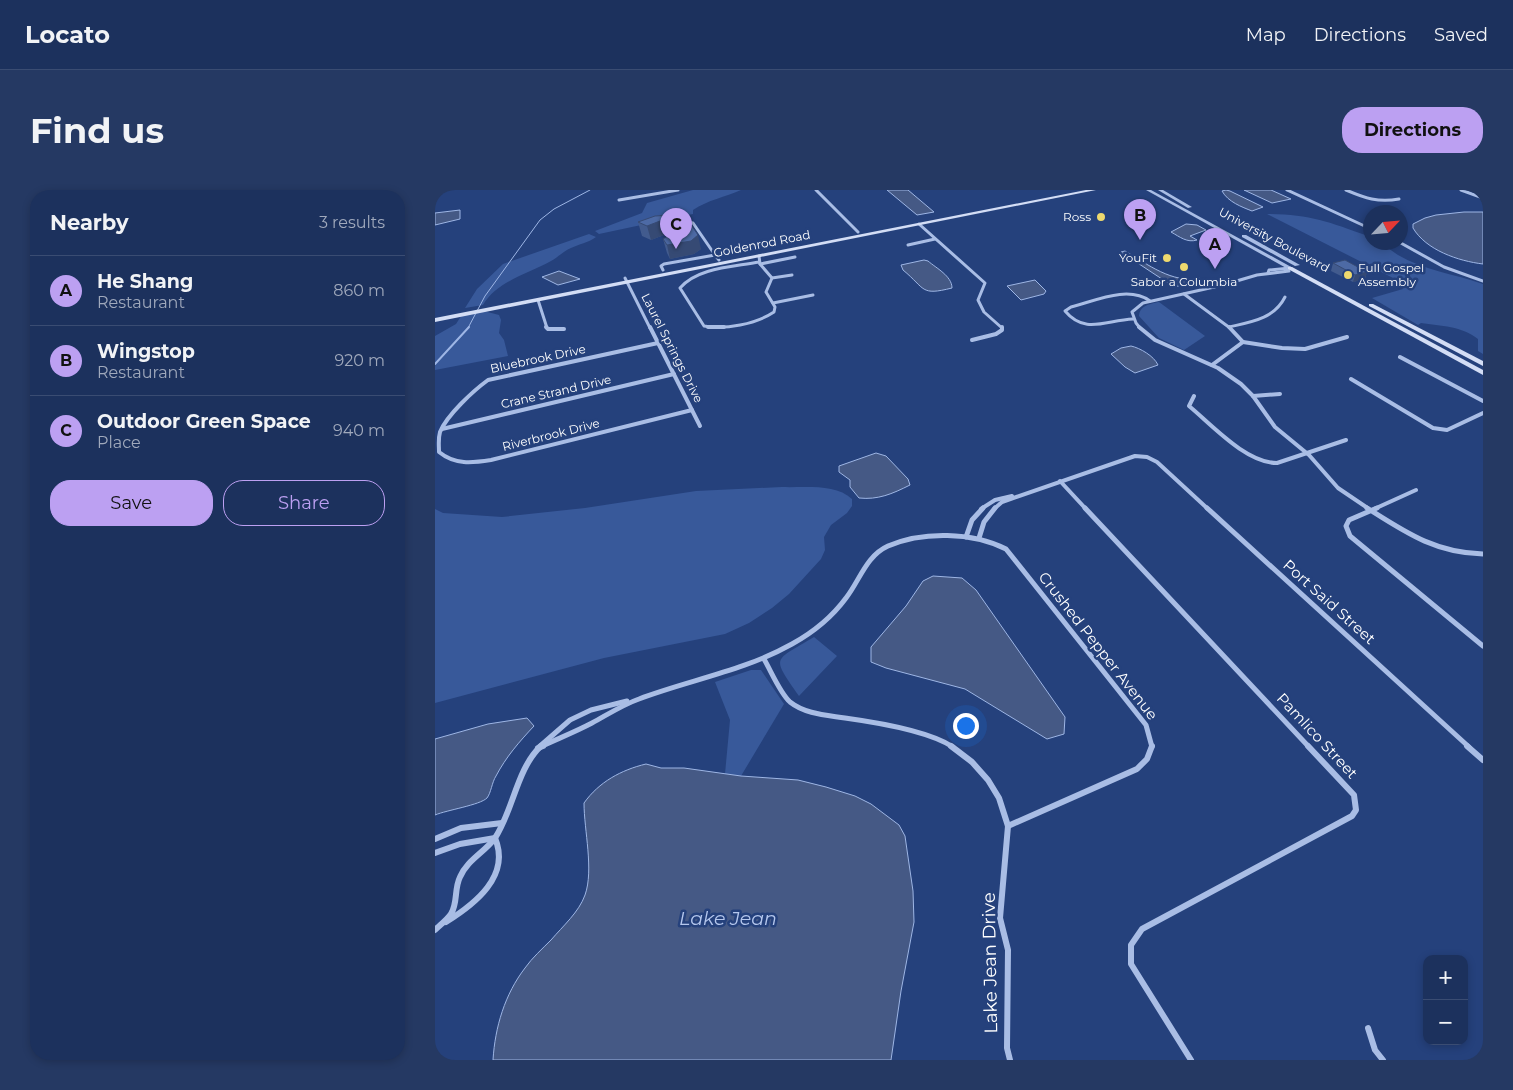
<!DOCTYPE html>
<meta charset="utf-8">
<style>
body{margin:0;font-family:Montserrat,sans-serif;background:#253963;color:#f1f3f6}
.controls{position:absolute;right:15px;bottom:15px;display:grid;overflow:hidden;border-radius:10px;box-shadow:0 2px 8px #0003}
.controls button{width:45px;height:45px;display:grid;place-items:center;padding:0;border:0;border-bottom:1px solid #3a4c72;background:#1c315d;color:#f1f3f6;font:25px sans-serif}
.compass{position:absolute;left:928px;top:15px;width:45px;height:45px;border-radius:50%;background:#1c315d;box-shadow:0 2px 8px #0003;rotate:64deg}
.you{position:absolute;left:530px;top:535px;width:18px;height:18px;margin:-12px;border:4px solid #fff;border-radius:50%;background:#1a73e8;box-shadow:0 0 0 8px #1a73e833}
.badge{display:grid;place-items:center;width:32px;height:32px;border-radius:50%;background:#bca0f2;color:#111;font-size:16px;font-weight:700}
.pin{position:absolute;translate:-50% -41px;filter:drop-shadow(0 1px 2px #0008)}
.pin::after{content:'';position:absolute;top:26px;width:18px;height:15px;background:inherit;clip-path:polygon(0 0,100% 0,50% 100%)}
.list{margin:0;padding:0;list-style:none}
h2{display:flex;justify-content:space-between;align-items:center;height:65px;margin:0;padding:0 20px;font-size:21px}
h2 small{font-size:16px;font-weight:400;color:#a0a9bc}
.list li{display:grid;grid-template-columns:32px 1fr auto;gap:15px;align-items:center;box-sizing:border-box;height:70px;padding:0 20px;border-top:1px solid #3a4c72}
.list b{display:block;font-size:19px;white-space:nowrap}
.list p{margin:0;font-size:16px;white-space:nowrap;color:#a0a9bc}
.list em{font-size:16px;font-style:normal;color:#a0a9bc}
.actions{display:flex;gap:10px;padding:15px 20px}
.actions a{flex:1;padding:11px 0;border:1px solid #bca0f2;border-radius:20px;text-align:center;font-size:18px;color:#bca0f2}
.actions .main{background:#bca0f2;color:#111}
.map{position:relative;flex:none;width:1048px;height:870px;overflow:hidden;border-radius:20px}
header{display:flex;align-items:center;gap:30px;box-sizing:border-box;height:70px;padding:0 25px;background:#1c315d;border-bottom:1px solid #3a4c72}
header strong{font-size:24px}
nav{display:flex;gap:28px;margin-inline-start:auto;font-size:18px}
.intro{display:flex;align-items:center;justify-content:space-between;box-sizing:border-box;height:120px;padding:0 30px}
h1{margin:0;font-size:35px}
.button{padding:12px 22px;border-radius:20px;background:#bca0f2;color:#111;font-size:18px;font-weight:700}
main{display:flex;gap:30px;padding:0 30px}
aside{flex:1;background:#1c315d;border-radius:20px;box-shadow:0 2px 8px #0003}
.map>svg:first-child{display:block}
</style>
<header>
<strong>Locato</strong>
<nav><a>Map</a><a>Directions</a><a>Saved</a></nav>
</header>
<div class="intro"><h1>Find us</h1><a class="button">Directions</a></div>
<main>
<aside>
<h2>Nearby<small>3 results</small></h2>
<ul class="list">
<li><span class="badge">A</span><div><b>He Shang</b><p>Restaurant</p></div><em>860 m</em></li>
<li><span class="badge">B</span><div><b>Wingstop</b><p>Restaurant</p></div><em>920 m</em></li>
<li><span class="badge">C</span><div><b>Outdoor Green Space</b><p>Place</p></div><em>940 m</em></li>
</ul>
<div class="actions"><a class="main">Save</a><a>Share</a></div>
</aside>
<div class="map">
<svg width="1048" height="870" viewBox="0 0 1048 870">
<rect width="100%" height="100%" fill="#25417c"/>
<g fill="#38599a">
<path d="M 258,0 L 306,0 C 290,7 273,10 258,20 L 258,24 L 164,44 L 160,41 L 207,23 L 212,13 Z"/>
<path d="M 832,24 C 874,24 894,32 933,46 L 935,47 L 936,52 C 947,52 954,59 963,65 C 989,80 1019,84 1048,94 L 1048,164 L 1043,161 L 1043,149 C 1027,136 1006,136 986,133 L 983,135 L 937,108 L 968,99 L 958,88 Z"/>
<path d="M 154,44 L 161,47 C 153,53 144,54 136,58 C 129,61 123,67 116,71 C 93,84 62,91 48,115 L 30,118 L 42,99 L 68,74 Z"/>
<path d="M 724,112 L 770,146 L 749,160 L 724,148 L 704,126 C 705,115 715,114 724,112 Z"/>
<polygon points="45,120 64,125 66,130 64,143 69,150 73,166 0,180 0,146 21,134 28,123"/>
<path d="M 347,297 C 368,298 400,293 417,309 L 417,316 L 412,323 L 396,335 L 389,347 L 390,360 L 386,369 L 354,404 L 337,418 L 314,433 L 290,444 L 169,468 L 0,513 L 0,319 L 8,323 L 67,327 L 150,318 L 261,301 Z"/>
<path d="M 379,447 L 402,466 L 364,506 C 336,465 338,472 379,447 Z"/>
<polygon points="316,480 326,480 349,514 306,586 290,584 295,530 280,492"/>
</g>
<g fill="#455985" stroke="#9eb6e5">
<polygon points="452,0 473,0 499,22 482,25"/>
<path d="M 791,0 L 795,1 L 828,17 L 817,21 C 807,17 793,12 787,1 Z"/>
<polygon points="809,0 836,0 856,9 837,13"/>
<polygon points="25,20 25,29 0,35 0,23"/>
<path d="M 1029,22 L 1048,22 L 1048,74 C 1023,71 991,60 978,38 L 978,34 L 990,28 L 1001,25 Z"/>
<path d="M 751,34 L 762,35 L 771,40 L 755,46 L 762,50 C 752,53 745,47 736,42 Z"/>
<path d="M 690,61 C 712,74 738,94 764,88 L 767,90 L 739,97 L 686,62 Z"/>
<path d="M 489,70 L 493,71 C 501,78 517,86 517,98 C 485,106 491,99 468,80 L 466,75 Z"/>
<polygon points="124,81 145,89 123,95 107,87"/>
<polygon points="600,90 611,101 609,104 586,110 572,96"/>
<path d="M 696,156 C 705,158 719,166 723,175 L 700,183 L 690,177 L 676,164 L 686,158 Z"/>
<path d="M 441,263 L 451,266 L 473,289 L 475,295 C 457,304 443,310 424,308 L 415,297 L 415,290 L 404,282 L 404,276 Z"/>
<polygon points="498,386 527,388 541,400 630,527 629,544 612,549 530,499 451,478 436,472 436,457 471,416 488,391"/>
<path d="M 92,528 L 99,536 C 84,552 71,567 61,586 C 57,592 56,603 52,608 C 45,615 12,620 0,625 L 0,549 L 53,534 Z"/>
<path d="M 211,574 L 226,578 L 249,578 L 306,586 L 363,590 L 391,597 L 420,606 L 436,614 L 464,635 L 470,646 L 472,660 L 478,701 L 479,732 L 466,801 L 456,870 L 58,870 C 60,837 70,804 90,778 C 97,768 107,759 116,750 C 128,736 144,722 150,705 C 159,680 149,640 149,613 C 164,592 186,580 211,574 Z"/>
</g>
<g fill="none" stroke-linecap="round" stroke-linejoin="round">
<polyline stroke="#9eb6e5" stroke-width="1" points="33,138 50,106 105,30 119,19 155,0"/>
<polyline stroke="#9eb6e5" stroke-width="2" points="0,174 34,137"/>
<g stroke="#a9bde5" stroke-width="3">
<polyline points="381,0 423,42"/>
<polyline points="852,0 936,39"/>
<path d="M 911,0 C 930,8 943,13 964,9"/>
<polyline points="1026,0 1048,8"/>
<polyline points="184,10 243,0"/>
<polyline points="484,34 550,93 543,110 549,122 567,138"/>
<polyline points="245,35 252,32 258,33 280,65"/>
<polyline points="964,52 1009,77 1048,91"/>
<polyline points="473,55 500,49"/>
<path d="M 324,66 L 325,74 L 337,88 L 331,102 L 340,117 L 339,122 C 321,134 290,140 269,136 L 245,98 C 263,77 299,77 324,72"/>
<polyline points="325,74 360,67"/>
<polyline points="228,80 226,76 229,74 280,65 284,70"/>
<polyline points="833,83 834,80 855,78"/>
<polyline points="190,88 215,138"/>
<polyline points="337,88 357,85"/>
<polyline points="749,104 795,138"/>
<polyline points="103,110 112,138"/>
<polyline points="338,113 378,105"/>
<path d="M 698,129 C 671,130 650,145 630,121 L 636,117 C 660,111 693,95 715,111"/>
<path d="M 794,137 C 816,132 839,129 850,107"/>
<polyline points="705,138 701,133 697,122 708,113 788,95 822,85 854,81 852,79"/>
</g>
<g stroke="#a9bde5" stroke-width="4">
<polyline points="111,137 113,139 129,139"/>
<polyline points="215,137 265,236"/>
<polyline points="273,137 289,137"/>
<polyline points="704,137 720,150 783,178 806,194 818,206 840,237 874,265 903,298 934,319"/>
<polyline points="537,150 561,144 567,140 567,137"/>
<polyline points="808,152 847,158 870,159 912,147"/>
<path d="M 223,153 L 53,190 C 38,201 12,225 5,242 C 3,249 4,255 4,262 C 20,275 37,273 56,270 L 257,220"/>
<polyline points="965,167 1048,211"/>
<polyline points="777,175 808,152 794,137"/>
<polyline points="916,189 998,238 1012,240 1048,223"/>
<path d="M 759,206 L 754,216 C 777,235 811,273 842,273 L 911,250"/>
<polyline points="818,206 845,204"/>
<polyline points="7,239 239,184"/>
<polyline points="625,291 651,319"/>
<polyline points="546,319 560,310 577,306"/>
<polyline points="559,319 567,312 700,266 712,267 722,272 773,319"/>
<polyline points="939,319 981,300"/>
</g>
<g stroke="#a9bde5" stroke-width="5">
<polyline points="650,318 874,557"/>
<polyline points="772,318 1034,557"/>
<path d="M 932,318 C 970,342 1000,363 1048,364"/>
<polyline points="942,318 914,330 911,336 915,346 1048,456"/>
<polyline points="531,347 537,330 548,318"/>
<polyline points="544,348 549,332 560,318"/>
<path d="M 329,469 C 336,481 345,503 355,512 C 370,524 391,525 410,528 C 439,532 494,541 518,557"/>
<polyline points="104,557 135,530 156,520 192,511"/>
<path d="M 105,557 C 122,549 140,542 157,533 C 172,525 187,515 204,509 C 254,490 309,481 357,454 C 377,443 397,427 411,408 C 425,390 431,366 453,356 C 488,341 537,342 571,359 L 711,535 L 717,557"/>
</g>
<g stroke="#a9bde5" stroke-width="6">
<polyline points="516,556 537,572 553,590 564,608 573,636 565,728 573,760 572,858 575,870"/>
<polyline points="1032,556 1048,570"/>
<polyline points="103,558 108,556"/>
<polyline points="573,636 702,579 712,569 717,556"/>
<polyline points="0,649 26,638 67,633"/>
<polyline points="0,663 25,654 60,648"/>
<path d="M 11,732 C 40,714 76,686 60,648"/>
<path d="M 0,740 C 5,735 12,730 16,724 C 23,713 19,699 25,687 C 32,670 50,662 60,648 C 78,621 82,578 106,556"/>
<polyline points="933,838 940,860 948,870"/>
<polyline points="756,870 696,774 696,755 707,739 917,626 921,620 919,605 873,556"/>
</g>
<g fill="#a9bde5" fill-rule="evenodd">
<polygon points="711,0 716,0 858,78 853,79"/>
<polygon points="723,0 728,0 757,17 753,18"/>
<polygon points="807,45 811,45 865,75 860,76 807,47"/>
</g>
<g fill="#d3ddf5" fill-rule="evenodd">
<polygon points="651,0 661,0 0,132 0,128"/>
<polygon points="853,77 857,77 1048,180 1048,185 853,79"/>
<polygon points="934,114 938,114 1048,171 1048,176 934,116"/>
</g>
</g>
<g fill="#425b8e">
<polygon points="247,31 266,59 259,64 235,69 232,63 228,49 233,46 229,45 216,50 207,46 203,32"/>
<polygon points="898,73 932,82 930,89 918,92 896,81"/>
</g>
<g fill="#364a74">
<polygon points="225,31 229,45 216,50 212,36"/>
<polygon points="263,45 266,59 259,64 235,69 232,55"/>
<polygon points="932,82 930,89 918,92 920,85"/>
</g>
<g fill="#4d6aa5" stroke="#364a74">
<polygon points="237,25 247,31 245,32 257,36 263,45 256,51 232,55 228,49 243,39 225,31 212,36 203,32 220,26"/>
<polygon points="910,70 932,82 920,85 898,73"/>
</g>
<g fill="#eed96e" stroke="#25417c" stroke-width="2">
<circle cx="666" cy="27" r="5"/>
<circle cx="732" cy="68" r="5"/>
<circle cx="749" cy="77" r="5"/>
<circle cx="913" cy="85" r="5"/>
</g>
<g text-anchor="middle" stroke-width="5" stroke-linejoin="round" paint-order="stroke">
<g font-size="12" fill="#fff" stroke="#25417c" text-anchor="end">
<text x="656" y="31">Ross</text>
<text x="722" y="72">YouFit</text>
<text x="923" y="82" text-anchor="start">Full Gospel<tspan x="923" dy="14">Assembly</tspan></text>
<text x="749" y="96" text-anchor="middle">Sabor a Columbia</text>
</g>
<g font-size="12" fill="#fff" stroke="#25417c">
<text transform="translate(839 50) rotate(28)" y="4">University Boulevard</text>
<text transform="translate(327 54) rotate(-11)" y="4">Goldenrod Road</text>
<text transform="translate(237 158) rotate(63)" y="4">Laurel Springs Drive</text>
<text transform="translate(103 169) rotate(-12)" y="4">Bluebrook Drive</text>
<text transform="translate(121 202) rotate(-13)" y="4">Crane Strand Drive</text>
<text transform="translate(116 245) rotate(-14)" y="4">Riverbrook Drive</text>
</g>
<g font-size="15" fill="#fff" stroke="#25417c">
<text transform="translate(894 412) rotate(42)" y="5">Port Said Street</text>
<text transform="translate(663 456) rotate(52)" y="5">Crushed Pepper Avenue</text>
<text transform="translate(882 546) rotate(47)" y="5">Pamlico Street</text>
</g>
<g font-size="18" fill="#fff" stroke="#25417c">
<text transform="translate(555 773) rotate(-91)" y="6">Lake Jean Drive</text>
</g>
<g font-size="19" font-style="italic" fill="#b5c7ed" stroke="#25417c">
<text x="293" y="735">Lake Jean</text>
</g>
</g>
</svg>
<div class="controls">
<button>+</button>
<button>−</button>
</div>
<svg class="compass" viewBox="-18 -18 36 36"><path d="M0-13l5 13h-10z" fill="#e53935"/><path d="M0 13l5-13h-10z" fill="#a0a9bc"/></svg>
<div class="you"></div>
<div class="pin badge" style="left:780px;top:79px">A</div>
<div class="pin badge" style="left:705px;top:50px">B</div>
<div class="pin badge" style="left:241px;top:59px">C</div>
</div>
</main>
